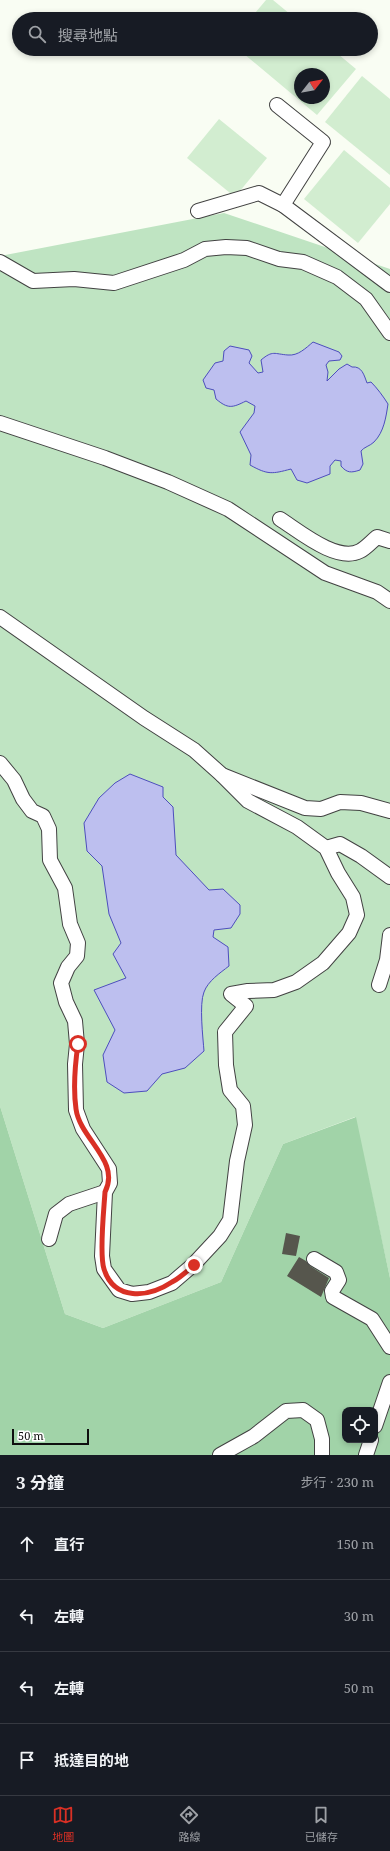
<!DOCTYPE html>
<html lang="zh-TW">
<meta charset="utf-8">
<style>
body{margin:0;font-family:"Noto Serif","Noto Sans TC",serif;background:#242831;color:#f1f3f6}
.controls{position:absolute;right:12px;bottom:12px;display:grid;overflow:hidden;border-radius:8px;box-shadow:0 2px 6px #0003}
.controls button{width:36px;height:36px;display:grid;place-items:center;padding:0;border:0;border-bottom:1px solid #363941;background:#171b24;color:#f1f3f6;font:20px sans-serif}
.compass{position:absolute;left:294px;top:68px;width:36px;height:36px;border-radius:50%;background:#171b24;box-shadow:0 2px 6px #0003;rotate:59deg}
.scale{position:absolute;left:12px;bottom:10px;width:77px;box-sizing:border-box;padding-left:4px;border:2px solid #0f0f0f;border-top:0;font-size:11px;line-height:14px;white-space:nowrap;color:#0f0f0f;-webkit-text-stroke:3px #fff;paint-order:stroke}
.stop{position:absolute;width:12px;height:12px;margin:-9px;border:3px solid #d93025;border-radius:50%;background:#fff}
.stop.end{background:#d93025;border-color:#fff;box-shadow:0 1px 4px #0008}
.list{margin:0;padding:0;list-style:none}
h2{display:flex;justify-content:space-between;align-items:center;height:52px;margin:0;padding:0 16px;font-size:17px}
h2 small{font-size:13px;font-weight:400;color:#9ea1a6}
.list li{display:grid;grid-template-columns:26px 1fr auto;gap:12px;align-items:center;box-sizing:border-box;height:72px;padding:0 16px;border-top:1px solid #363941}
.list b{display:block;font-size:15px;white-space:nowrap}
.list em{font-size:13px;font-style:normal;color:#9ea1a6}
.icon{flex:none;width:22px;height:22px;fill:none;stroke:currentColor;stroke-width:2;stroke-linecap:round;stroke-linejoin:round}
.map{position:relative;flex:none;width:390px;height:1455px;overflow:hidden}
.search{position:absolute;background:#171b24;box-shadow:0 2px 6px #0003;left:12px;right:12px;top:12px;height:44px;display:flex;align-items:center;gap:10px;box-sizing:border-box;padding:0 14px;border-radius:22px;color:#9ea1a6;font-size:15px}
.sheet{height:340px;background:#171b24}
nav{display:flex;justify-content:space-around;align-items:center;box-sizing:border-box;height:56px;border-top:1px solid #363941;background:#171b24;font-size:11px;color:#9ea1a6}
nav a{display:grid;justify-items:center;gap:2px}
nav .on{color:#d93025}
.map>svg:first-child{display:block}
</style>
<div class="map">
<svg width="390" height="1455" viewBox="0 0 390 1455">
<rect width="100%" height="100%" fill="#f9fdf3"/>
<polygon fill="#bfe4c2" points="224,213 390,269 390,1278 355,1117 283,1144 221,1282 103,1328 65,1314 0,1106 0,256"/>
<path fill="#a1d3a8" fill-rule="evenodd" d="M 0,1106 L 65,1314 L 103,1328 L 221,1282 L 283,1144 L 356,1117 L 390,1278 L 390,1455 L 0,1455 ZM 345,1410 L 375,1410 L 375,1440 L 345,1440 Z"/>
<g fill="#d2edd0" fill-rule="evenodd">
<polygon points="266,0 273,0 296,19 250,19"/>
<path d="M 238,49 L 332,49 L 356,69 L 317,115 ZM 300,74 L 324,74 L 324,98 L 300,98 Z"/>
<polygon points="362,76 390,99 390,175 325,122"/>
<polygon points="219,119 267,158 235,197 187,158"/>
<polygon points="344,150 390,188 390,204 358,243 304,199"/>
</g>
<g fill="#bdbfef" stroke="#4d4ebd">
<path d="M 313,342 L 339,352 L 342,356 L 340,360 L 329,361 L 326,365 L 328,372 L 327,381 L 339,369 L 347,364 L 352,367 C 362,366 364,375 367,383 L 371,382 C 377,388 383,396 388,404 C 386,417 384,432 374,442 C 370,446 364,447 361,451 L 363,464 L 360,470 C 351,473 347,473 341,466 L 341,461 L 335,460 L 330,466 L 330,474 L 307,483 L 297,480 L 291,469 C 272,474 268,475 250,465 L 251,455 L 240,432 L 254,413 L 255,406 L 246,401 C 232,408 228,409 216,399 L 214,390 L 206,388 L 203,380 L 215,363 L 223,361 L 224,351 L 230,346 L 249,350 L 252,356 L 249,363 L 258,373 L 263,372 L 261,360 C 273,350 274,354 288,355 C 298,356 306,348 313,342 Z"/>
<path d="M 130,774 L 163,787 L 163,797 L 173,807 L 176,855 L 209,890 L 223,889 L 240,905 L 240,914 L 231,928 L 214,930 L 213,937 L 228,947 L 229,966 C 220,973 208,981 204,992 C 199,1004 203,1038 204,1051 L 185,1068 L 162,1074 L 147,1091 L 124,1093 L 107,1082 L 103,1055 L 115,1030 L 94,990 L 126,978 L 113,954 L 121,943 L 109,914 L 102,866 L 87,851 L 84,823 L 99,798 L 115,783 Z"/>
</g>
<g fill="#56564d">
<polygon points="286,1233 300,1236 296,1256 282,1254"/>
<polygon points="299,1257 306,1261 310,1266 329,1278 321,1297 287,1276"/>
</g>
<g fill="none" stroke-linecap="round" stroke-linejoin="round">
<g stroke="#424242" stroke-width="16">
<g id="minor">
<polyline points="277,105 323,142 283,205"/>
<polyline points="198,211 259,193 283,205 390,285"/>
<polyline points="0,262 33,281 74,279 114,283 184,260 205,249 226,247 247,248 279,259 303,262 337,277 366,299 390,333"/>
<polyline points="0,423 105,458 168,482 228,509 325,573 377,592 390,601"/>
<path d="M 280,519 C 299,531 337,563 360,551 C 366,548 372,541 377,537 L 390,541"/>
<polyline points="0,617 144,718 194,750 222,775 305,808 321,809 340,802 361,803 390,811"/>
<polyline points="0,763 14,780 23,799 32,811 43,816 49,829 50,860 65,888 70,924 78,943 77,956 68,967 61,983 66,1002 75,1021 77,1044 75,1064 76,1110 83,1129 109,1169 110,1183 105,1192 102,1256 104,1269 119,1290 132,1294 149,1292 172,1283 193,1265 220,1236 230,1220 237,1161 245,1125 243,1106 230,1090 226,1065 225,1032 246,1006 231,994 248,991 274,990 296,982 323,963 349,933 357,915 353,897 338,873 326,848 297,827 248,801 222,775"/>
<polyline points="326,848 340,844 361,856 390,877"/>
<polyline points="379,985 387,960 390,935"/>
<polyline points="49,1239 56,1214 69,1204 105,1192"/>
<polyline points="314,1259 336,1272 339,1280 332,1291 333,1297 372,1319 390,1347"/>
<polyline points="375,1426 390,1382"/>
<polyline points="220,1455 254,1436 286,1411 303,1410 317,1420 322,1439 322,1455"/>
<polyline points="366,1455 371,1440"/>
</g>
</g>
<use href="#minor" stroke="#fff" stroke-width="14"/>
</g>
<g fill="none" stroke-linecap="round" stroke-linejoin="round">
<path stroke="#d93025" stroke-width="5" d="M 78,1044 C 75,1065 73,1088 76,1109 C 80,1139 121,1161 105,1192 C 104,1209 99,1254 104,1269 C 114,1301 148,1298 172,1282 C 180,1278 187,1271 194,1265"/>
</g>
</svg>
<div class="controls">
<button><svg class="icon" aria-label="locate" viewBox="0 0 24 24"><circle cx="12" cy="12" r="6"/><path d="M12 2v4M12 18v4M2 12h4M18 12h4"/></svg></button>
</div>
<svg class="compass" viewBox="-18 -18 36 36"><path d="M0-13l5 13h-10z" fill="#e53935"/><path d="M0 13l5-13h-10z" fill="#9ea1a6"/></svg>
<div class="scale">50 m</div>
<div class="stop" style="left:78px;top:1044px"></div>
<div class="stop end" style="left:194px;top:1265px"></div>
<div class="search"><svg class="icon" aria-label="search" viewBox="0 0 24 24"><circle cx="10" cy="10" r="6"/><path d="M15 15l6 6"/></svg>搜尋地點</div>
</div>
<section class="sheet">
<h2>3 分鐘<small>步行 · 230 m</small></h2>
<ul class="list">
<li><svg class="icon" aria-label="ahead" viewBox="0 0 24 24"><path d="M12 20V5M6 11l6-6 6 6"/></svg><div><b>直行</b></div><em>150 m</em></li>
<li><svg class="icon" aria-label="left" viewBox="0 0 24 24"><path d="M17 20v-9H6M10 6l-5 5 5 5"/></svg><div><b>左轉</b></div><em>30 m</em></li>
<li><svg class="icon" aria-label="left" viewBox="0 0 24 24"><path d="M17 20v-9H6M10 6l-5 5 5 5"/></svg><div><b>左轉</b></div><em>50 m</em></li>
<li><svg class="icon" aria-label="arrive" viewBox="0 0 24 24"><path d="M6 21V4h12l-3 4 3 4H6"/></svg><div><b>抵達目的地</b></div></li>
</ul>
</section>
<nav>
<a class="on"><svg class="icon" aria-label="map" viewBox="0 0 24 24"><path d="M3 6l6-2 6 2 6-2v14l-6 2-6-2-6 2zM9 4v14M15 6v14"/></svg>地圖</a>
<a><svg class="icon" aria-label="directions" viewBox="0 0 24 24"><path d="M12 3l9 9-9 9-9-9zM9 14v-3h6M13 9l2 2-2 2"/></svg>路線</a>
<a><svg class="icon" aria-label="saved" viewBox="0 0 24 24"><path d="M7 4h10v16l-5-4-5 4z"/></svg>已儲存</a>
</nav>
